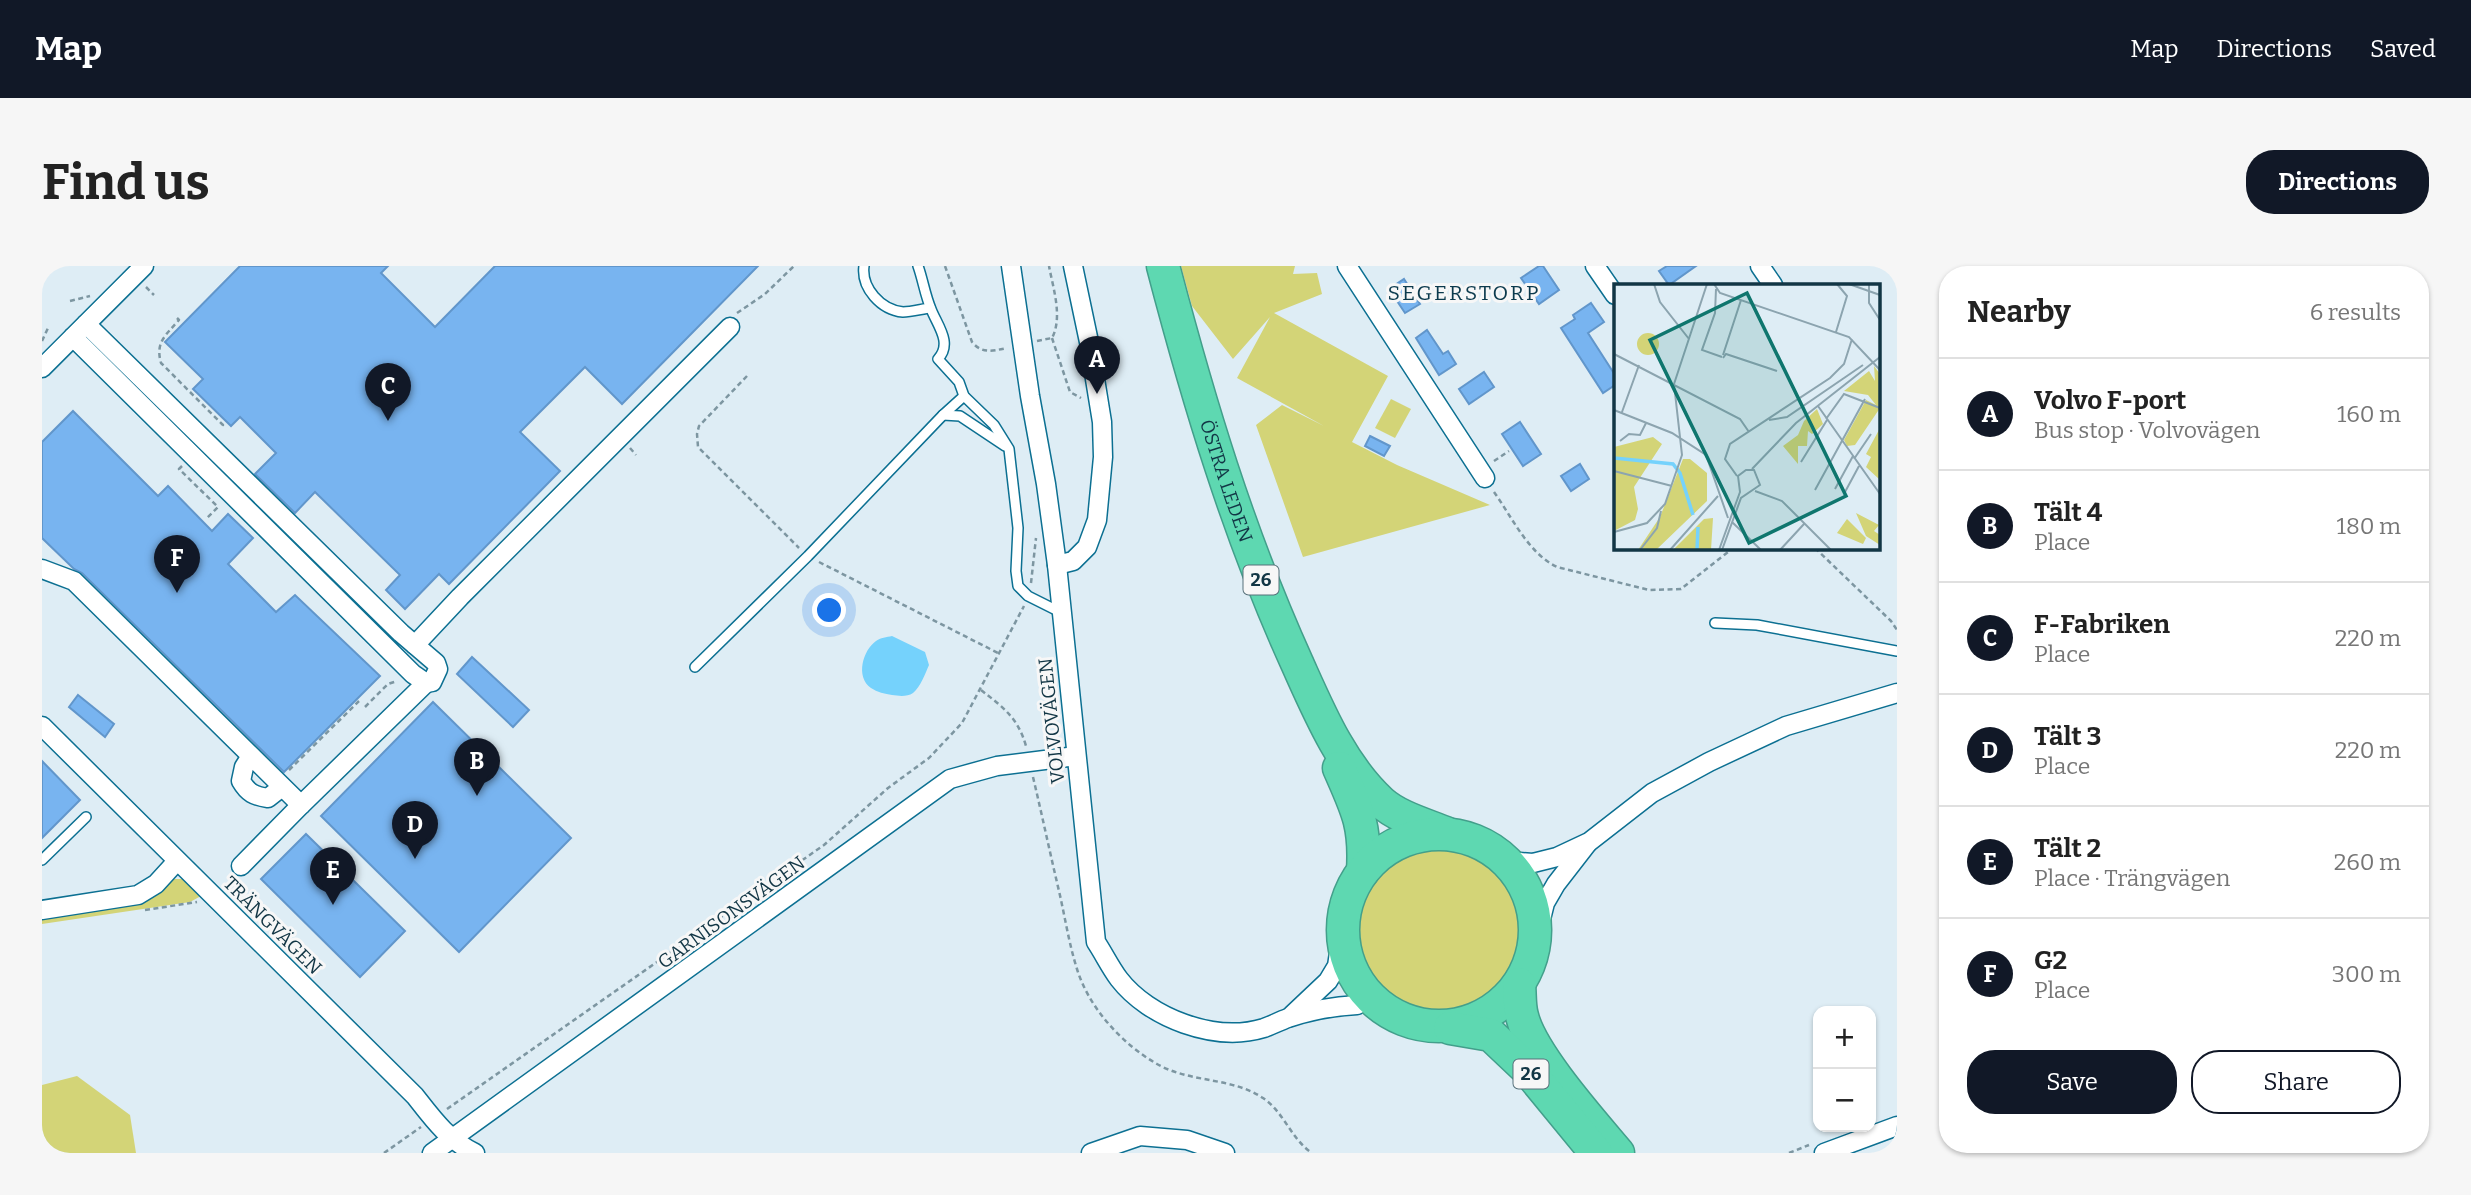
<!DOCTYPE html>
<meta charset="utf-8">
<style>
body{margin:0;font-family:Bitter,serif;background:#f6f6f6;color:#222}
.controls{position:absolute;right:21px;bottom:21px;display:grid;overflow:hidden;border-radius:14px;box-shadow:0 2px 5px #0004}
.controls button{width:63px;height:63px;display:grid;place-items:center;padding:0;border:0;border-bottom:2px solid #e0e0e0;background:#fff;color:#222;font:35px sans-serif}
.you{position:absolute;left:788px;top:345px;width:24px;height:24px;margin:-18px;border:5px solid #fff;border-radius:50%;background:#1a73e8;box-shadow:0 0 0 10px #1a73e833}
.badge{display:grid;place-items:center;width:46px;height:46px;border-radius:50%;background:#111827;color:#fff;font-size:23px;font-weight:700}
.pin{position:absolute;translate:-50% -58px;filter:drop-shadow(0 2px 4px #0008)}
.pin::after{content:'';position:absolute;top:37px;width:24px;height:21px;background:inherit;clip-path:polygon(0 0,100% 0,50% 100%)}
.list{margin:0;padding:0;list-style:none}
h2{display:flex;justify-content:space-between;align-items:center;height:91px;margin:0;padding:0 28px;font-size:30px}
h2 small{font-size:23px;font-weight:400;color:#767676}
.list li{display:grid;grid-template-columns:46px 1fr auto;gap:21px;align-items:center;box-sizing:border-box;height:112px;padding:0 28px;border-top:2px solid #e0e0e0}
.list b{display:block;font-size:26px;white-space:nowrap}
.list p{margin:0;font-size:23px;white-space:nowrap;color:#767676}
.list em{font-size:23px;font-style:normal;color:#767676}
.actions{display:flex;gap:14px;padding:21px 28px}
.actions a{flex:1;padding:16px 0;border:2px solid #111827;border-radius:28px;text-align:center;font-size:24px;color:#111827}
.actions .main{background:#111827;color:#fff}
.map{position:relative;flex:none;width:1855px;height:887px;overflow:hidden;border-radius:28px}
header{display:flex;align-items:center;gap:42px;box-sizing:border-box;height:98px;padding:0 35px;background:#111827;color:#fff}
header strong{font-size:33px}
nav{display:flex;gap:38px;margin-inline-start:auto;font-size:24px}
.intro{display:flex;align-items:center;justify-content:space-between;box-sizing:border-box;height:168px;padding:0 42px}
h1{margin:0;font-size:49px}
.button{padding:18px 32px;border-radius:28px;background:#111827;color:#fff;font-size:24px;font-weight:700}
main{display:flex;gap:42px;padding:0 42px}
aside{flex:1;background:#fff;border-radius:28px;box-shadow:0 2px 5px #0004}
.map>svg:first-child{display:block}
</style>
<header>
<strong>Map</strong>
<nav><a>Map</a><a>Directions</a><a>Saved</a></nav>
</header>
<div class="intro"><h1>Find us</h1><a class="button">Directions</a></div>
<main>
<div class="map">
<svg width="1855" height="887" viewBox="0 0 1855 887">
<rect width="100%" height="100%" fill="#deedf5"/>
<g fill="#d3d477">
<polygon points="1139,0 1253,0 1251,8 1275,7 1280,28 1232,47 1346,110 1310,176 1355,199 1448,239 1261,291 1214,159 1240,139 1282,160 1195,112 1228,51 1191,93 1150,40"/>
<polygon points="1349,133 1369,143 1353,172 1333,162"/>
<circle cx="1399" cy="665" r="83"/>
<polygon points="131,613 140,613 159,630 148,636 0,658 0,651 104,636"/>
<polygon points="35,810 88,849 94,887 0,887 0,819"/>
</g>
<path fill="#75d2fc" d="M 850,370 L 883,386 L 887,399 C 883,408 879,420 871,427 C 865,431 857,430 850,429 C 843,428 835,426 829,422 C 813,411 821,384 834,375 C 838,372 845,371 850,370 Z"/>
<g fill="#78b4f0" stroke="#6196cb" stroke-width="2">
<polygon points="198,0 346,0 339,7 393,61 453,0 716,0 580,138 543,101 478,166 518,205 407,318 397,308 363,343 344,324 358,309 273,226 253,247 213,208 234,187 198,151 189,160 151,123 161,113 123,76"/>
<polygon points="1497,0 1501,0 1517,24 1497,38 1479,12"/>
<polygon points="1625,0 1654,0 1627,19 1617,5"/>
<polygon points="1362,13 1378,38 1363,47 1347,23"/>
<polygon points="1549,37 1562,56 1546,67 1573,109 1573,119 1561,127 1519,62 1533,53 1531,49"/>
<polygon points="1385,64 1401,88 1406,85 1414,98 1397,109 1374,72"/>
<polygon points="1442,106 1452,121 1427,138 1417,123"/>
<polygon points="31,145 116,230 126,220 170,265 186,248 211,272 186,298 234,346 253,329 338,410 242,506 40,307 32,303 0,272 0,176"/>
<polygon points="1478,156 1499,188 1481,200 1460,168"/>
<polygon points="1328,170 1348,180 1342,190 1323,180"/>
<polygon points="1538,198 1547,213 1529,225 1519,210"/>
<polygon points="430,391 487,444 471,461 415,408"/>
<polygon points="36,429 72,458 63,471 27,441"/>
<polygon points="391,436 529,572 417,686 279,550"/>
<polygon points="0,495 38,534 0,572"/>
<polygon points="264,568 363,665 318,711 219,613"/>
</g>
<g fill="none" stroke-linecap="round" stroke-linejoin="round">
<g stroke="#0c7092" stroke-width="12">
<g id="lane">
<path d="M 822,0 C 819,22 839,44 861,46 C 869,46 880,43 888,42"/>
<path d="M 876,0 C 881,14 883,29 889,43 C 895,59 911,77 896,93 L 917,116 L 922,130 L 952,159 L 967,183 L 976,262 L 974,305 L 976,320 L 986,330 L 1018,346"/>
<polyline points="901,149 918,150 963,180"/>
<polyline points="1673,357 1715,359 1855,385"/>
<polyline points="653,401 766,290 901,149 922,130"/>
<polyline points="0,594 44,551"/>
</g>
</g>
<g stroke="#0c7092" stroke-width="21">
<g id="street">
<path d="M 969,0 L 988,130 L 1004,218 L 1015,299 L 1054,676 C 1062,688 1068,701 1077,713 C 1107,752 1173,777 1222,762 C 1230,759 1238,755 1246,752 C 1267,745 1293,740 1315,739 L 1324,727"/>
<polyline points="1305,0 1443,212"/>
<polyline points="1553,0 1573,29"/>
<polyline points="1718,0 1731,19"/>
<polyline points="31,71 371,408 384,417 390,416 396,403 394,397 359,367 44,58"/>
<polyline points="0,102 102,0"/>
<polyline points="1015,299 1031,295 1045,281 1055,254 1061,191 1060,156 1047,76 1031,0"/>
<polyline points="0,303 32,315 259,539 384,417"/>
<polyline points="373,379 418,331 688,61"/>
<path d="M 0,460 L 373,830 C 391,853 406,874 433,887"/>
<path d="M 209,490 L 202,501 L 199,515 C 206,527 212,530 226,532 L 240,521"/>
<polyline points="1465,595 1491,597 1515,591 1547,576 1610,527 1667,496 1744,460 1855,427"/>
<polyline points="199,600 259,539"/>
<polyline points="0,644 96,629 114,618 135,595"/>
<polyline points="1493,677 1503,637 1514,618 1545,578"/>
<polyline points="1250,749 1286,715 1295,700 1300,667"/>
<polyline points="390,887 908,513 955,500 1034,490"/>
<polyline points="1049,887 1098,870 1145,874 1183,887"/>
<polyline points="1782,887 1855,860"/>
</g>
</g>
<g stroke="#439f8b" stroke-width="35">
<g id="highway">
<path id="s1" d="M 1121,0 C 1157,137 1196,267 1255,397 C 1277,446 1299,499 1339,536 C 1357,552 1385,559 1406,568"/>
<path d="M 1297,502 C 1315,543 1324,559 1321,605"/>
<circle cx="1397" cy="664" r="96"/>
<path d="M 1477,718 C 1478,728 1477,740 1480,750 C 1489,788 1550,856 1576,887"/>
<polyline points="1408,762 1449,769 1485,803 1554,887"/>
</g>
</g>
<g stroke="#7d96a1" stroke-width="2.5" stroke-dasharray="5 3.5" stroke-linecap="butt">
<path d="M 903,0 L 930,76 C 940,88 950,85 965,82"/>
<polyline points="104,21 112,29"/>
<polyline points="28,35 48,30"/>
<polyline points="695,47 723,28 752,0"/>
<path d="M 135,52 L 137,54 C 124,69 113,76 119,97 L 181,159 L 178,161"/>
<polyline points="1010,72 1028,126 1039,132"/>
<polyline points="0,75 6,62"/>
<path d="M 995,75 L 1010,72 C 1021,51 1011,22 1007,0"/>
<polyline points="705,110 657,160 655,168 656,181 757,282"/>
<polyline points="588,182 594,189"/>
<polyline points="1452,195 1467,185"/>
<polyline points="140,200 137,203 176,241 165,252"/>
<path d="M 1452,226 C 1470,251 1486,287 1515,301 L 1607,324 L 1639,323 L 1691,282"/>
<polyline points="1773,282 1849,355 1855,364"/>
<polyline points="777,296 958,388"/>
<polyline points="989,317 994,272"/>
<path d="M 939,424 C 962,442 976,452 984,480"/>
<polyline points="323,441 346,418 355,415"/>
<polyline points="247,504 317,435"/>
<path d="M 991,511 C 1000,549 1008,587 1017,625 C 1023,651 1027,678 1035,703 C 1047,742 1080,778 1115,798 C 1148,817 1190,811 1221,832 C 1242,846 1249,873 1270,887"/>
<polyline points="103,644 155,636"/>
<polyline points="405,843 782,579 846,522 887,492 920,457 982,340"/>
<polyline points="342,887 379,861"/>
<polyline points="1747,887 1767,879"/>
</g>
<use href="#lane" stroke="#fff" stroke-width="9"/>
<use href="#street" stroke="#fff" stroke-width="18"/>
<use href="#highway" stroke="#5ed8b1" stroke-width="32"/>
</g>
<g text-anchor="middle" stroke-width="6" stroke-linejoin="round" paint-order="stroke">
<g fill="#f7f7f7" stroke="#57707a" stroke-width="2">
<rect x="1201.5" y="299.5" width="35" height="29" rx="5"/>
<rect x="1471.5" y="793.5" width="35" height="29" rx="5"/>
</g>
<g font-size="18" font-weight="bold" fill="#123645">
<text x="1219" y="320">26</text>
<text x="1489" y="814">26</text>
</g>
<g font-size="19" fill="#123645" stroke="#f7f7f7">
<text dy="7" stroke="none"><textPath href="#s1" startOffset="224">ÖSTRA LEDEN</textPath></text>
<text transform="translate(1009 455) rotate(-96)" y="7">VOLVOVÄGEN</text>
<text transform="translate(689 646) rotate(-36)" y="7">GARNISONSVÄGEN</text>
<text transform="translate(231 659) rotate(45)" y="7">TRÄNGVÄGEN</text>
</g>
<g font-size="21" letter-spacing="2" fill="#0b3a4d" stroke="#f7f7f7">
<text x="1422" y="34">SEGERSTORP</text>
</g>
</g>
<g transform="translate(1572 18)">
<rect width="266" height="266" fill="#deedf5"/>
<path d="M23 60a11 11 0 1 1 22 0a11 11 0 1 1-22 0ZM 260,82 L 266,90 L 266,124 L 241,161 L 233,162 L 230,156 L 252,116 L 262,121 L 254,111 L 230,107 L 255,87 L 261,97 ZM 203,125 L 209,140 L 198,150 L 194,147 L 193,162 L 184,162 L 184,180 L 169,162 L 184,151 L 190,137 ZM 266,144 L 266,196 L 252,183 L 257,173 L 252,170 ZM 39,153 L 48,160 L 20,203 L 24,225 L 21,236 L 0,247 L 0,163 ZM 69,175 L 76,175 L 93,189 L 93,217 L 42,266 L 24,266 L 46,233 ZM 242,229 L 265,241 L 260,247 L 266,251 L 266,261 L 252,252 ZM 99,234 L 97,266 L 59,266 L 90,235 ZM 233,235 L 252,254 L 249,260 L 223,249 Z" fill="#d3d477"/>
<path fill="none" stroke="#75d2fc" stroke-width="3.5" d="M 0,174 L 59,180 L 66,189 L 79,231M 83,266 L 84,243"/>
<path fill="none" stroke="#8ca4af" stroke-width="2" d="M 40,0 L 46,18 L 75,55M 100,0 L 106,9 L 235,53 L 266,86M 235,0 L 266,11M 255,0 L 255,19 L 266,36M 102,5 L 101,29 L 88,66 L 108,73M 222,48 L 233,12 L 223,0M 0,70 L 126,135 L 135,148M 109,71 L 127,16M 109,74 L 112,70 L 163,87M 204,122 L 266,210M 0,126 L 58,149 L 92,171 L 114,234M 8,128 L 25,81M 212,135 L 230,110 L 266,124M 155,136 L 173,133 L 249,81M 6,157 L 15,150 L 26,151 L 32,139M 240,175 L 257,150M 187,178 L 213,136M 138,185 L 182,139 L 266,73M 0,187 L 58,202M 123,192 L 111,175 L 116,160 L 216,94 L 230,80 L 238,55M 221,205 L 239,172M 201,206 L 251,115M 141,207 L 168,217 L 217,266M 231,208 L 245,182M 118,238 L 147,266M 0,248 L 33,239 L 51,220 L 68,171 L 60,100 L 93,0M 26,266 L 43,244 L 47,227M 56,266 L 104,212M 105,266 L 126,208 L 124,192 L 132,186 L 140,186 L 146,201 L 127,214 L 108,266M 166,266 L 190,240"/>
<path fill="#0f766e" fill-opacity="0.15" stroke="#0f766e" stroke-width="3.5" d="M 133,9 L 232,212 L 135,259 L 36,56 Z"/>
<rect width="266" height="266" fill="none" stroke="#123645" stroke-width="3.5"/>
</g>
</svg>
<div class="controls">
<button>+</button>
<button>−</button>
</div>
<div class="you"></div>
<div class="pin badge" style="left:1055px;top:128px">A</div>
<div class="pin badge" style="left:435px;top:530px">B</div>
<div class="pin badge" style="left:346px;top:155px">C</div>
<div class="pin badge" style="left:373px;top:593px">D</div>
<div class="pin badge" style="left:291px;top:639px">E</div>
<div class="pin badge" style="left:135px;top:327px">F</div>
</div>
<aside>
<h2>Nearby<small>6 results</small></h2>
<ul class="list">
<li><span class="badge">A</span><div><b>Volvo F-port</b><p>Bus stop · Volvovägen</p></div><em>160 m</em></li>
<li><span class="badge">B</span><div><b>Tält 4</b><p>Place</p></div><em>180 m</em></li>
<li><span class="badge">C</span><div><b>F-Fabriken</b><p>Place</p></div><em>220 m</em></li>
<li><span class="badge">D</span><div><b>Tält 3</b><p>Place</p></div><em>220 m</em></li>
<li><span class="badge">E</span><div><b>Tält 2</b><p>Place · Trängvägen</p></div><em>260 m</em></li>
<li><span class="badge">F</span><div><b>G2</b><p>Place</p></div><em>300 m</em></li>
</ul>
<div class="actions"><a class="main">Save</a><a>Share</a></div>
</aside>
</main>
